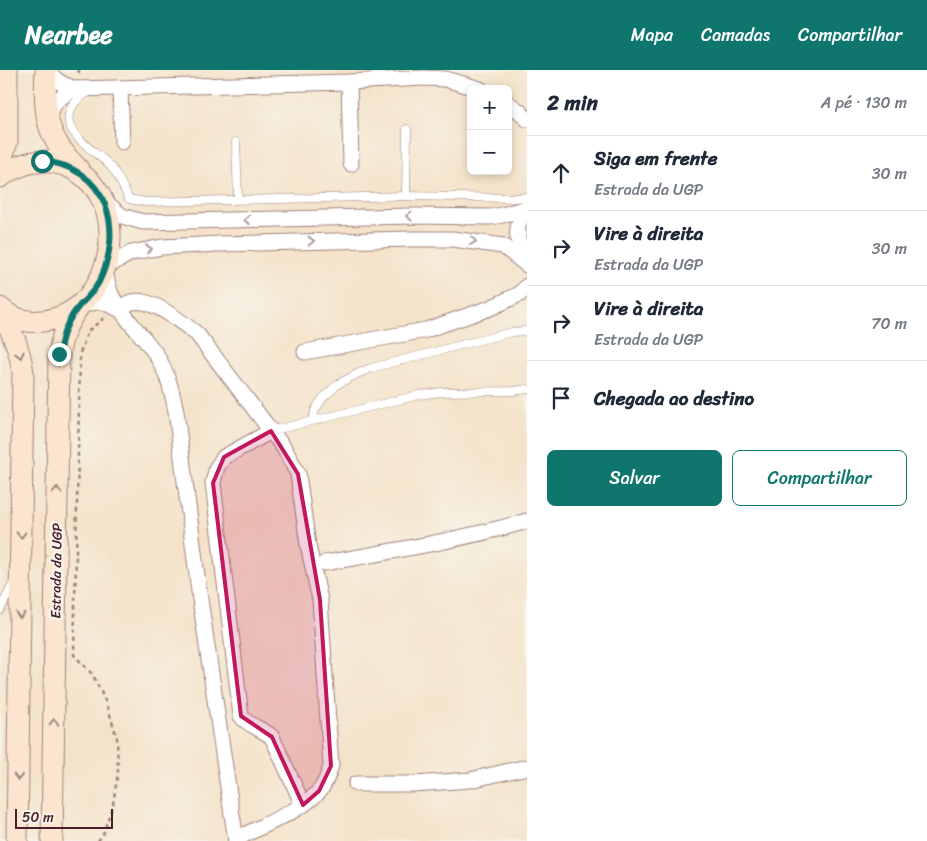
<!DOCTYPE html>
<html lang="pt">
<meta charset="utf-8">
<style>
body{margin:0;font-family:Sriracha,sans-serif;background:#f6f6f7;color:#1f2937}
.controls{position:absolute;right:15px;top:15px;display:grid;overflow:hidden;border-radius:8px;box-shadow:0 2px 8px #0003}
.controls button{width:45px;height:45px;display:grid;place-items:center;padding:0;border:0;border-bottom:1px solid #e0e1e3;background:#fff;color:#1f2937;font:25px sans-serif}
.scale{position:absolute;left:15px;bottom:12px;width:98px;box-sizing:border-box;padding-left:5px;border:2px solid #4a1f2b;border-top:0;font-size:14px;line-height:18px;white-space:nowrap;color:#4a1f2b;-webkit-text-stroke:4px #f7f3e8;paint-order:stroke}
.stop{position:absolute;width:15px;height:15px;margin:-11px;border:4px solid #0f766e;border-radius:50%;background:#fff}
.stop.end{background:#0f766e;border-color:#fff;box-shadow:0 1px 5px #0008}
.list{margin:0;padding:0;list-style:none}
h2{display:flex;justify-content:space-between;align-items:center;height:65px;margin:0;padding:0 20px;font-size:21px}
h2 small{font-size:16px;font-weight:400;color:#747a83}
.list li{display:grid;grid-template-columns:32px 1fr auto;gap:15px;align-items:center;box-sizing:border-box;height:75px;padding:0 20px;border-top:1px solid #e0e1e3}
.list b{display:block;font-size:19px;white-space:nowrap}
.list p{margin:0;font-size:16px;white-space:nowrap;color:#747a83}
.list em{font-size:16px;font-style:normal;color:#747a83}
.actions{display:flex;gap:10px;padding:15px 20px}
.actions a{flex:1;padding:11px 0;border:1px solid #0f766e;border-radius:8px;text-align:center;font-size:18px;color:#0f766e}
.actions .main{background:#0f766e;color:#fff}
.icon{flex:none;width:28px;height:28px;fill:none;stroke:currentColor;stroke-width:2;stroke-linecap:round;stroke-linejoin:round}
.map{position:relative;flex:none;width:527px;height:771px;overflow:hidden}
header{display:flex;align-items:center;gap:30px;box-sizing:border-box;height:70px;padding:0 25px;background:#0f766e;color:#fff}
header strong{font-size:24px}
nav{display:flex;gap:28px;margin-inline-start:auto;font-size:18px}
main{display:flex}
aside{flex:1;background:#fff}
.map>svg:first-child{display:block}
</style>
<header>
<strong>Nearbee</strong>
<nav><a>Mapa</a><a>Camadas</a><a>Compartilhar</a></nav>
</header>
<main>
<div class="map">
<svg width="527" height="771" viewBox="0 0 527 771">
<rect width="100%" height="100%" fill="#f7f3e8"/>
<filter id="ink" filterUnits="userSpaceOnUse"><feTurbulence type="fractalNoise" baseFrequency=".02" numOctaves="2"/><feDisplacementMap in="SourceGraphic" scale="10" xChannelSelector="R" yChannelSelector="G"/><feConvolveMatrix kernelMatrix="1 2 1 2 8 2 1 2 1" color-interpolation-filters="sRGB"/></filter>
<filter id="wash" filterUnits="userSpaceOnUse"><feTurbulence type="fractalNoise" baseFrequency=".0096" numOctaves="4" result="noise"/><feDisplacementMap in="SourceGraphic" scale="20" xChannelSelector="R" yChannelSelector="G"/><feGaussianBlur stdDeviation="1.12" result="paint"/><feColorMatrix in="noise" values="0 0 0 0 0 0 0 0 0 0 0 0 0 0 0 0 0 1.4 0 .05"/><feComposite in="paint" operator="in"/></filter>
<g filter="url(#wash)">
<rect width="100%" height="100%" fill="#f4e3ca"/>
</g>
<g filter="url(#ink)">
<g fill="none" stroke-linecap="round" stroke-linejoin="round">
<g stroke="#9f817a" stroke-width="9">
<g id="service">
<path d="M 89,22 C 80,26 74,32 70,41 C 60,64 100,83 112,98 C 119,107 124,119 129,129 L 146,132 L 406,126 L 514,128 L 527,127"/>
<polyline points="236,72 238,129"/>
<polyline points="406,126 407,59"/>
<polyline points="313,350 315,340 323,328 338,314 357,304 371,298 512,262 527,261"/>
<polyline points="271,361 419,325 441,322 514,321 527,319"/>
<polyline points="0,540 14,512"/>
</g>
</g>
<g stroke="#9f817a" stroke-width="17">
<g id="minor">
<path d="M 49,0 C 53,11 66,16 76,19 L 349,12 L 423,8 L 445,9 L 480,19"/>
<polyline points="349,12 351,94"/>
<polyline points="120,18 122,72"/>
<polyline points="508,33 519,41 527,49"/>
<path d="M 48,48 C 53,32 61,25 76,19"/>
<polyline points="104,131 122,146 143,152 411,146 491,147 502,145 527,138"/>
<path d="M 525,192 C 519,175 511,155 527,141"/>
<polyline points="79,236 101,231 121,240"/>
<path d="M 121,240 C 138,215 181,252 197,264 L 284,378 L 298,404 L 308,475 L 320,530 L 331,696 C 328,704 326,713 320,720 C 304,740 259,757 236,769"/>
<polyline points="305,282 426,260 490,238 520,224 527,216"/>
<path d="M 271,361 L 224,387 L 217,397 L 213,413 L 241,646 C 248,656 263,659 272,667 L 303,735"/>
<path d="M 325,493 C 392,481 461,470 527,451"/>
<polyline points="356,714 414,714 470,710 527,697"/>
<path d="M 236,771 L 200,529 L 176,341 C 172,321 167,301 155,283 C 142,264 120,244 111,224 C 108,216 106,206 104,198 L 131,183 L 162,177 L 220,174 L 410,169 L 453,169 L 503,176 L 527,195"/>
</g>
</g>
<g stroke="#9f817a" stroke-width="23">
<g id="secondary">
<path d="M 46,0 C 44,44 45,67 78,99"/>
<polyline points="0,92 7,72 7,0"/>
<path d="M 0,107 C 19,93 41,87 64,95 C 138,123 117,244 42,251 C 27,253 12,249 0,238"/>
<path d="M 0,241 C 13,261 20,280 23,303 L 17,771"/>
<path d="M 52,771 L 59,284 C 62,263 67,253 79,236"/>
</g>
</g>
<g stroke="#9f817a" stroke-width="2.5" stroke-dasharray="4 4" stroke-linecap="butt">
<polyline points="77,0 83,5"/>
<polyline points="98,771 103,764 113,734 118,702 117,668 107,635 93,605 74,585 80,283 88,261 104,248"/>
</g>
<use href="#service" stroke="#fff" stroke-width="8"/>
<use href="#minor" stroke="#fff" stroke-width="15"/>
<use href="#secondary" stroke="#fbe5cf" stroke-width="21"/>
</g>
<defs><path id="oneway-chevron" d="M-2-3.5L2.5 0L-2 3.5" fill="none" stroke-width="1.6" stroke-linecap="round" stroke-linejoin="round" transform="scale(1.25)"/></defs>
<g stroke="#ae9aa0">
<use href="#oneway-chevron" transform="translate(409 146) rotate(179)"/>
<use href="#oneway-chevron" transform="translate(247 150) rotate(178)"/>
<use href="#oneway-chevron" transform="translate(311 171) rotate(-1)"/>
<use href="#oneway-chevron" transform="translate(473 171) rotate(7)"/>
<use href="#oneway-chevron" transform="translate(149 179) rotate(-9)"/>
</g>
<g stroke="#a2827d">
<use href="#oneway-chevron" transform="translate(20 285) rotate(77)"/>
<use href="#oneway-chevron" transform="translate(57 420) rotate(-89)"/>
<use href="#oneway-chevron" transform="translate(21 465) rotate(91)"/>
<use href="#oneway-chevron" transform="translate(20 545) rotate(91)"/>
<use href="#oneway-chevron" transform="translate(54 652) rotate(-89)"/>
<use href="#oneway-chevron" transform="translate(18 707) rotate(91)"/>
</g>
</g>
<g fill="none" stroke-linecap="round" stroke-linejoin="round" filter="url(#ink)">
<path stroke="#0f766e" stroke-width="6" d="M 42,91 C 107,97 125,158 99,212 C 94,221 87,228 80,235 C 67,250 62,265 59,284"/>
</g>
<path fill="#c2185b" fill-opacity="0.2" stroke="#c2185b" stroke-width="4" stroke-linejoin="round" d="M 271,361 L 298,404 L 320,530 L 331,696 L 319,721 L 303,735 L 272,667 L 241,646 L 213,413 L 224,387 Z"/>
<g text-anchor="middle" stroke-width="5" stroke-linejoin="round" paint-order="stroke">
<g font-size="14" fill="#4a1f2b" stroke="#f7f3e8">
<text transform="translate(56 501) rotate(-89)" y="5">Estrada da UGP</text>
</g>
</g>
</svg>
<div class="controls">
<button>+</button>
<button>−</button>
</div>
<div class="scale">50 m</div>
<div class="stop" style="left:42px;top:91px"></div>
<div class="stop end" style="left:59px;top:284px"></div>
</div>
<aside>
<h2>2 min<small>A pé · 130 m</small></h2>
<ul class="list">
<li><svg class="icon" aria-label="ahead" viewBox="0 0 24 24"><path d="M12 20V5M6 11l6-6 6 6"/></svg><div><b>Siga em frente</b><p>Estrada da UGP</p></div><em>30 m</em></li>
<li><svg class="icon" aria-label="right" viewBox="0 0 24 24"><path d="M7 20v-9h11M14 6l5 5-5 5"/></svg><div><b>Vire à direita</b><p>Estrada da UGP</p></div><em>30 m</em></li>
<li><svg class="icon" aria-label="right" viewBox="0 0 24 24"><path d="M7 20v-9h11M14 6l5 5-5 5"/></svg><div><b>Vire à direita</b><p>Estrada da UGP</p></div><em>70 m</em></li>
<li><svg class="icon" aria-label="arrive" viewBox="0 0 24 24"><path d="M6 21V4h12l-3 4 3 4H6"/></svg><div><b>Chegada ao destino</b></div></li>
</ul>
<div class="actions"><a class="main">Salvar</a><a>Compartilhar</a></div>
</aside>
</main>
